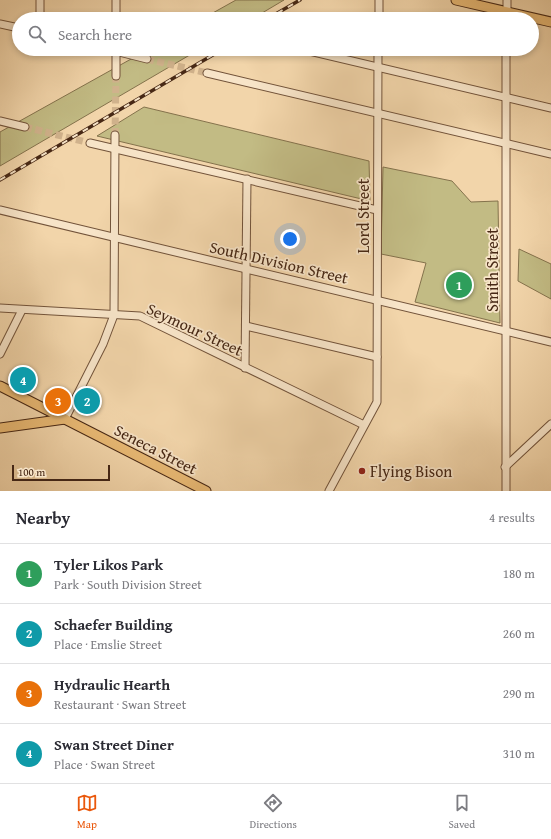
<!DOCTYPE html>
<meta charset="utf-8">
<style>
body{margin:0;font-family:"Gentium Book Plus",serif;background:#f7f7f7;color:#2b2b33}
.scale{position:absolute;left:12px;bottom:10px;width:98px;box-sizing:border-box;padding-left:4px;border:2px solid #472815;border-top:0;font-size:11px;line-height:14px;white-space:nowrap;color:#472815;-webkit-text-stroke:3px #f7e4c8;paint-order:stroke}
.you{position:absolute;left:290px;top:239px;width:14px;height:14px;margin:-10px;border:3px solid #fff;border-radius:50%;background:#1a73e8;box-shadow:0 0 0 6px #1a73e833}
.badge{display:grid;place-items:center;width:26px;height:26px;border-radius:50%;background:#ea580c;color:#fff;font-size:13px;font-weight:700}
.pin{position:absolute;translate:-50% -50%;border:2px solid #fff;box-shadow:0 1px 4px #0006}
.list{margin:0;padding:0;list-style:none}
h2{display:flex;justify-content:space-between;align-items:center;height:52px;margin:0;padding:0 16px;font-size:17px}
h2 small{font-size:13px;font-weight:400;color:#7c7c81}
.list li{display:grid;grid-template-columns:26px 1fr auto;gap:12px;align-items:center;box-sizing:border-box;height:60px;padding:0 16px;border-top:1px solid #e1e1e2}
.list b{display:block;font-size:15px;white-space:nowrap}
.list p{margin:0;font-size:13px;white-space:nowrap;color:#7c7c81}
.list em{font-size:13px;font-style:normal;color:#7c7c81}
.icon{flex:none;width:22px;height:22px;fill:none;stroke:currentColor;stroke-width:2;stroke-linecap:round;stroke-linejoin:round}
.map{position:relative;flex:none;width:551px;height:491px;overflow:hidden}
.search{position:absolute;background:#fff;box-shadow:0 2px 6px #0003;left:12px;right:12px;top:12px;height:44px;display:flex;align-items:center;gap:10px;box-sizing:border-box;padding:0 14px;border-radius:22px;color:#7c7c81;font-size:15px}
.sheet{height:292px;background:#fff}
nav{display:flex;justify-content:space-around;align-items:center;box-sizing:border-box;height:56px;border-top:1px solid #e1e1e2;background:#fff;font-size:11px;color:#7c7c81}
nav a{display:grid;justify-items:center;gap:2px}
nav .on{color:#ea580c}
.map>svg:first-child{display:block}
</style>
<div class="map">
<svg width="551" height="491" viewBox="0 0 551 491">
<rect width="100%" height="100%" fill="#f2d5aa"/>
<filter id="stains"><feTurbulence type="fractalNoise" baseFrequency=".005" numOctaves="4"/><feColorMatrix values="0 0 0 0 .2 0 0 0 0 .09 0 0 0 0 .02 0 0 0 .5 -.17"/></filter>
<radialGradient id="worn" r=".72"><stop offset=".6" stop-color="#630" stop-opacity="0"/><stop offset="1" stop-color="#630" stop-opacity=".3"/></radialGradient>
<g fill="#c2bb84" stroke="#84724c">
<polygon points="236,0 284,0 252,19 202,19"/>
<polygon points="149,49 200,49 0,166 0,132"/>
<polygon points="144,107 369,161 370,201 97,136"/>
<polygon points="383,167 452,181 471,202 498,201 500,323 415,302 426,263 381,254"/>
<polygon points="519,249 551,264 551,299 518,281"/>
</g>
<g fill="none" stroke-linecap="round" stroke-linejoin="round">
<g stroke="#d0b28c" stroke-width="7" stroke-dasharray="7 3.5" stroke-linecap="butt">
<polyline points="147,59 207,73"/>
<polyline points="25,127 90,143"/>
<polyline points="115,135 116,76"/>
</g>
<g stroke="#72533a" stroke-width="9">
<g id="minor">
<polyline points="40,0 40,19"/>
<polyline points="116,19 116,0"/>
<polyline points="379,19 379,0"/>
<polyline points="507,19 507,0"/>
<polyline points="0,24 19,28"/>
<polyline points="107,49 147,59"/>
<polyline points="301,49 551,108"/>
<polyline points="207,73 551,154"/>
<polyline points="116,76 116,49"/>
<polyline points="0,121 25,127"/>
<polyline points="90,143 377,210"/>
<polyline points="0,210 551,342"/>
<polyline points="0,308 140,316 364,425"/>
<polyline points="246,326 377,357"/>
<polyline points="0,354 22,310"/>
<polyline points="245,368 247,179"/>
<polyline points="65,419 103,344 114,315 115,135"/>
<polyline points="505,467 551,424"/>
<polyline points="329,491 377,402 378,49"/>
<polyline points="506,491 506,49"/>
</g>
</g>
<g stroke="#472815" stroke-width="11">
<g id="major">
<polyline points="456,0 551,22"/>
<polyline points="0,386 206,491"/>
<polyline points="0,428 65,419"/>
</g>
</g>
<use href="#minor" stroke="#f7e4c8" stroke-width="7"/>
<use href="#major" stroke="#e9ba75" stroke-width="9"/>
<g stroke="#472815" stroke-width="3.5">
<g id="rail">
<polyline points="267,19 300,0"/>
<polyline points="0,180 223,49"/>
</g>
</g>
<use href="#rail" stroke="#f7e4c8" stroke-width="2" stroke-dasharray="6" stroke-linecap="butt"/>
</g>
<circle fill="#8f2418" stroke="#f7e4c8" stroke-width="1.5" cx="362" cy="471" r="4"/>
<g text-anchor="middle" stroke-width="3.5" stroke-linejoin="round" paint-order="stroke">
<g font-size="16" fill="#472815" stroke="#f7e4c8">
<text transform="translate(363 216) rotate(-90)" y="6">Lord Street</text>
<text transform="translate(279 262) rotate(13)" y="6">South Division Street</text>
<text transform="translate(492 270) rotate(-90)" y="6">Smith Street</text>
<text transform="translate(195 329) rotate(25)" y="6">Seymour Street</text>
<text transform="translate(156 449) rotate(27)" y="6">Seneca Street</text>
</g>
<g font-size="16" fill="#472815" stroke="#f7e4c8" text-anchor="start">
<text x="370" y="477">Flying Bison</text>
</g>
</g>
<rect width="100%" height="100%" filter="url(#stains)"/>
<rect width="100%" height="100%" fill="url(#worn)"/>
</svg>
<div class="scale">100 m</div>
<div class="you"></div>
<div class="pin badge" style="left:459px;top:285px;background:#2e9e5b">1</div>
<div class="pin badge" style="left:87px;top:401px;background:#0f9aa8">2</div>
<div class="pin badge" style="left:58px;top:401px;background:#e8710a">3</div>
<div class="pin badge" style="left:23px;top:380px;background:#0f9aa8">4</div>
<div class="search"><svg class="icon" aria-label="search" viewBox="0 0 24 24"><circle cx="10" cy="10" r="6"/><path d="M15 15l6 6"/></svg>Search here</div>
</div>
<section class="sheet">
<h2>Nearby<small>4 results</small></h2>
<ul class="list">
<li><span class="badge" style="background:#2e9e5b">1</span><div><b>Tyler Likos Park</b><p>Park · South Division Street</p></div><em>180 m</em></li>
<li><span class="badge" style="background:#0f9aa8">2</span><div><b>Schaefer Building</b><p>Place · Emslie Street</p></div><em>260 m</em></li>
<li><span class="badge" style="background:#e8710a">3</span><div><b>Hydraulic Hearth</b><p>Restaurant · Swan Street</p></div><em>290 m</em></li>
<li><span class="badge" style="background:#0f9aa8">4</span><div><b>Swan Street Diner</b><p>Place · Swan Street</p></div><em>310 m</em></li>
</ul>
</section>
<nav>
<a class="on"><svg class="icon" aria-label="map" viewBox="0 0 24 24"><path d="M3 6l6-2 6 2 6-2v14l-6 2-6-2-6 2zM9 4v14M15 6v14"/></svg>Map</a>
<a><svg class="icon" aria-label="directions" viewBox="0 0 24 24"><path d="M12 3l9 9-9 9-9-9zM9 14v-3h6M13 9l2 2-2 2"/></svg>Directions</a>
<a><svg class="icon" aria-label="saved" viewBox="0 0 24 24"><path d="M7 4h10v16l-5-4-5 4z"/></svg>Saved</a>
</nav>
